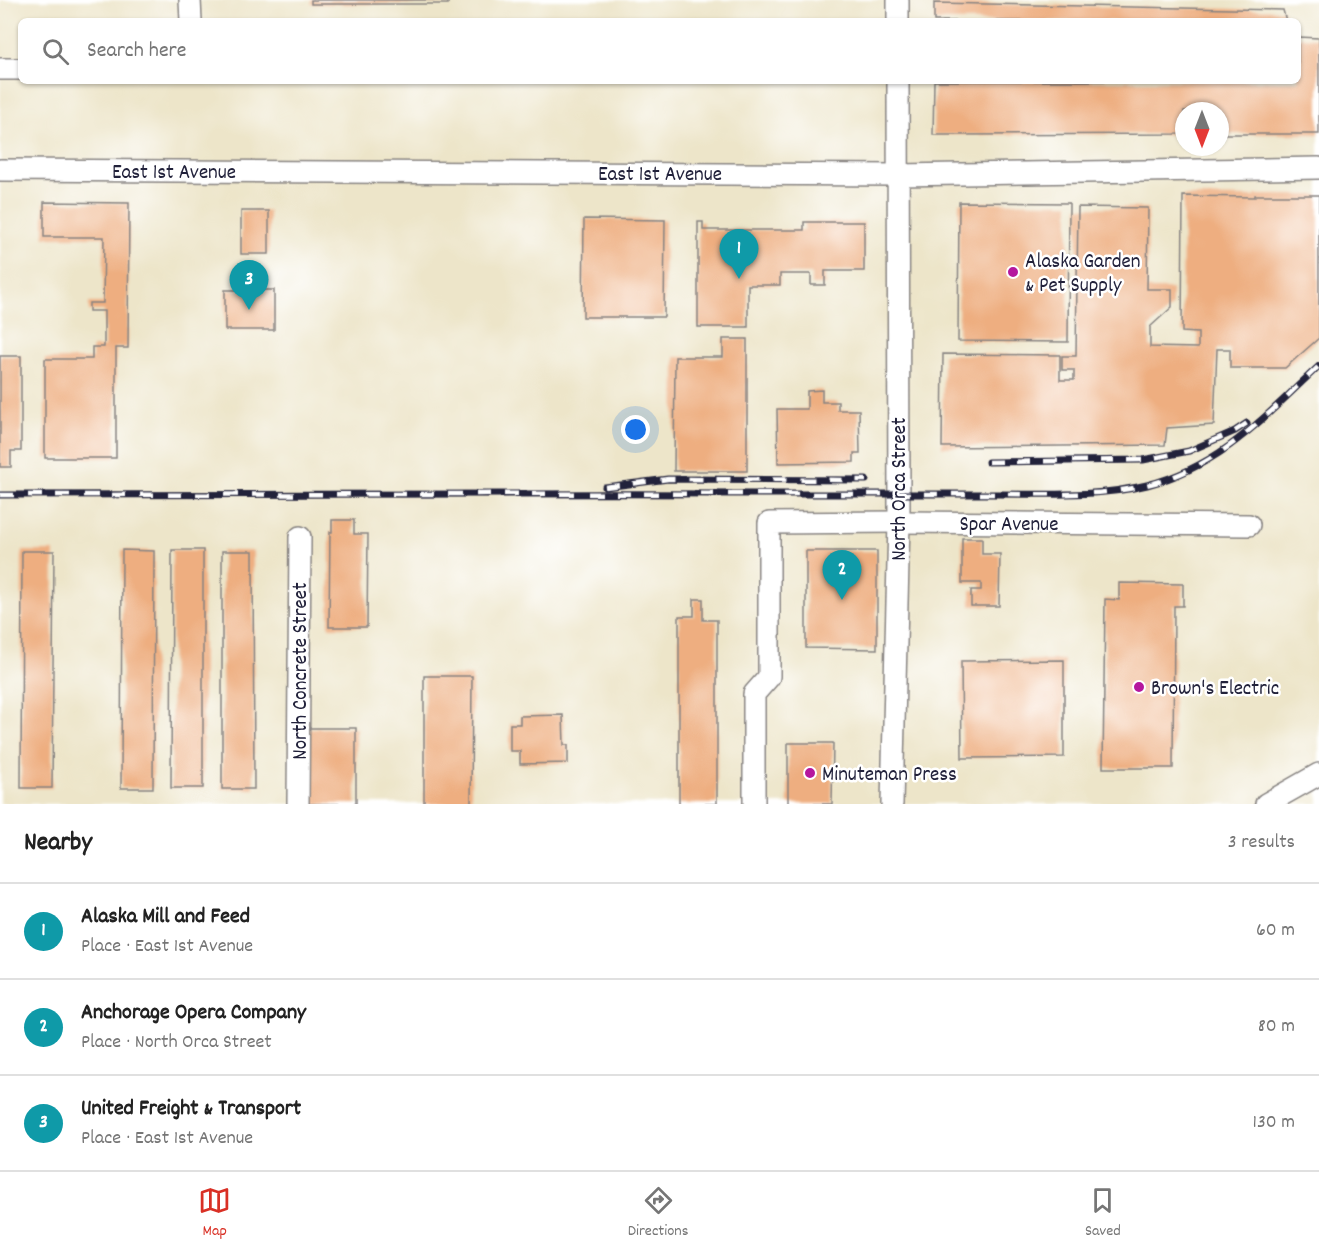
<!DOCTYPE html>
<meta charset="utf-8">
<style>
body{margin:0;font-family:Dekko,sans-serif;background:#f6f6f6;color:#222}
.compass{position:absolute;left:1175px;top:102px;width:54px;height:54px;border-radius:50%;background:#fff;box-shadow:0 2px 4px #0004;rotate:180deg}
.you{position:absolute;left:636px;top:430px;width:21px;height:21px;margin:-15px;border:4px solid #fff;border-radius:50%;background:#1a73e8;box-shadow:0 0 0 9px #1a73e833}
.badge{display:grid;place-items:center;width:39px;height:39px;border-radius:50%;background:#d93025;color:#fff;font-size:20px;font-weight:700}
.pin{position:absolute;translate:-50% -50px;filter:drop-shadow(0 2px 3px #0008)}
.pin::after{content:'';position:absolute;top:32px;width:21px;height:18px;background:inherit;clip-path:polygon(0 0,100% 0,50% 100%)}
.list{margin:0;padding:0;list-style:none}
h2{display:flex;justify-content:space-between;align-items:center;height:78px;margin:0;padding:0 24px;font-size:26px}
h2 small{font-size:20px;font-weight:400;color:#767676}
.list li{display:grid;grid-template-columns:39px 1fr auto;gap:18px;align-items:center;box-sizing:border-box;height:96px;padding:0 24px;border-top:2px solid #e0e0e0}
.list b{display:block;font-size:22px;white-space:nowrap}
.list p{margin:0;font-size:20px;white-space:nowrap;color:#767676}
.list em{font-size:20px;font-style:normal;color:#767676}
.icon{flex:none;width:33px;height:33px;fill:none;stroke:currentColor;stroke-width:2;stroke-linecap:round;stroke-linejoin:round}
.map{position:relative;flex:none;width:1319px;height:804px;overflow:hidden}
.search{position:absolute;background:#fff;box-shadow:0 2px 4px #0004;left:18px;right:18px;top:18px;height:66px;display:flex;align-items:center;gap:15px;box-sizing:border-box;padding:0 21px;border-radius:9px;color:#767676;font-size:22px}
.sheet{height:366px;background:#fff}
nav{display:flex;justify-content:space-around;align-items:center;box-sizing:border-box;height:84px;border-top:2px solid #e0e0e0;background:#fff;font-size:16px;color:#767676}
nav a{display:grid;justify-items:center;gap:3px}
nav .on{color:#d93025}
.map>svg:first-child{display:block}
</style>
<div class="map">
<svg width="1319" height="804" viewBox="0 0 1319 804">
<rect width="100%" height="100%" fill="#fff"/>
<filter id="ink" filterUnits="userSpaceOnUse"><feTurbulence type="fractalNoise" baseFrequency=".0167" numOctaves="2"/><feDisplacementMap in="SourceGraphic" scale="12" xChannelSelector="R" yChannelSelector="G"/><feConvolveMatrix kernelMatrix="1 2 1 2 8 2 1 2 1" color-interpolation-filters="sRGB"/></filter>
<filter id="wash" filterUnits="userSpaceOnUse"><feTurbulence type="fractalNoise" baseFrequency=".008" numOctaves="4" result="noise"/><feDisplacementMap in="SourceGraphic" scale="24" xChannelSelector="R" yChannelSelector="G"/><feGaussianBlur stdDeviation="1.35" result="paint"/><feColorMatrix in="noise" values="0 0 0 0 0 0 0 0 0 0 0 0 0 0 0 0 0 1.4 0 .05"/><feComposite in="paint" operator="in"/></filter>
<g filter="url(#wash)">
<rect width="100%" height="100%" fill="#ede5c9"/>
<g id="blocks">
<g fill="#eeae80">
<rect x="311" y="0" width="137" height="4"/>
<polygon points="934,3 1283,10 1286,21 934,21"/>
<polygon points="1298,37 1319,38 1319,134 1220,134 1220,111 1184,111 1184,134 933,135 934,81 1298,81"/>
<polygon points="1255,195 1319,195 1319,338 1285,368 1230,368 1230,349 1217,349 1214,425 1167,428 1165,445 942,447 943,354 1060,355 1060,380 1074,380 1074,370 1062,370 1062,356 1076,356 1078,207 1148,208 1147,289 1172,289 1172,307 1150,327 1150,347 1198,348 1198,333 1182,332 1183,196 1255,197"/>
<polygon points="44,202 129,203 128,348 116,348 116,458 45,458 45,359 92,359 92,347 104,347 104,311 89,311 89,303 103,303 104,237 44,237"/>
<polygon points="959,202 1069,203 1068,342 958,341"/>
<rect x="241" y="211" width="28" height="43"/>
<polygon points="584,219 665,220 664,317 583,317"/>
<polygon points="698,222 703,222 703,230 804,230 804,222 864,222 864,271 825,271 825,285 811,285 811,274 780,274 780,285 748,285 748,327 698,327"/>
<rect x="225" y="290" width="49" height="40"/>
<polygon points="723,339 747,339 747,471 674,471 675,357 723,357"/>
<polygon points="0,356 21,356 21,451 11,451 11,467 0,467"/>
<polygon points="822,390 822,402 838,402 838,410 859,410 860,453 854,453 854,462 778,463 777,409 807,409 807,391"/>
<polygon points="332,520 354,520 354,534 368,534 367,627 329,627 330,532 332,532"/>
<polygon points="962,538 982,538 982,554 1000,554 999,606 971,606 971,590 981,590 981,583 962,583"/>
<polygon points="122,550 154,551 153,788 121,788"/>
<polygon points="172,550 203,550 203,788 171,788"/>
<polygon points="22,551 54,551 52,788 21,788"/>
<polygon points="222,551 253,551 254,789 222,789"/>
<polygon points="806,551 877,551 877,649 806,648"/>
<polygon points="1119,583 1183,584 1183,606 1174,606 1173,768 1103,768 1105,599 1119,600"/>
<polygon points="694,599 703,599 703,620 717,620 717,804 679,804 679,616 694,616"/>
<polygon points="1064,660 1064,757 962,758 961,661"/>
<polygon points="424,676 472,676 471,804 424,804"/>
<polygon points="563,715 564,745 568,745 568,763 520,764 520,751 510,751 510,724 520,724 520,716"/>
<polygon points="301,728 356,728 356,804 302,804"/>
<polygon points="788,743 833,743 832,804 788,804"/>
</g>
</g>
</g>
<g filter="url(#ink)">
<use href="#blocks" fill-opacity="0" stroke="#888482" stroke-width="1.5"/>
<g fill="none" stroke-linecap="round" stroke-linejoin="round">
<g stroke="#888482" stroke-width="24">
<g id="minor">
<polyline points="190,0 191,21"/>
<polyline points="898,21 898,0"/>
<polyline points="0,69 21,69"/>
<polyline points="0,170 898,175 1319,168"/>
<polyline points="298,804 300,537"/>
<polyline points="754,804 754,694 769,677 769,523 899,522 1249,525"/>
<polyline points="892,804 899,522 898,81"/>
<polyline points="1266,804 1319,774"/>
</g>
</g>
<use href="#minor" stroke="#fff" stroke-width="21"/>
<g stroke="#22223b" stroke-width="7">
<g id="rail">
<polyline points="988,462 1143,460 1189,451 1235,431 1247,423"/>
<polyline points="605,487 668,479 866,480"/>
<path d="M 0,495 C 255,495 510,493 765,494 C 843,494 920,494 998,494 C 1047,494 1099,497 1147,485 C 1222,466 1265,416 1319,366"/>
</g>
</g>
<use href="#rail" stroke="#fff" stroke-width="4.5" stroke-dasharray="14" stroke-linecap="butt"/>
</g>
</g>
<g fill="#b5179e" stroke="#fff" stroke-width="2">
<circle cx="1013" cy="272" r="6"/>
<circle cx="1139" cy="687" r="6"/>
<circle cx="810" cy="773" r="6"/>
</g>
<g text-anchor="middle" stroke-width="5" stroke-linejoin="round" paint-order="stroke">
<g font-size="21" fill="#22223b" stroke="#fff">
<text x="174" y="178">East 1st Avenue</text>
<text x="660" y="180">East 1st Avenue</text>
<text transform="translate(898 489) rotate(-90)" y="7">North Orca Street</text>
<text x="1009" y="530">Spar Avenue</text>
<text transform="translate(299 671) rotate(-90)" y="7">North Concrete Street</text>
</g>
<g font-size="21" fill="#22223b" stroke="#fff" text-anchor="start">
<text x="1025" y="267">Alaska Garden<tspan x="1025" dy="24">&amp; Pet Supply</tspan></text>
<text x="1151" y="694">Brown's Electric</text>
<text x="822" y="780">Minuteman Press</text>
</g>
</g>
</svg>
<svg class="compass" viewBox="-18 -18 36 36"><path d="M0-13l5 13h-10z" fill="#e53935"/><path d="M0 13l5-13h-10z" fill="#767676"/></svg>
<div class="you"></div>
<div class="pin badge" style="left:739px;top:279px;background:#0f9aa8">1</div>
<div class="pin badge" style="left:842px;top:600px;background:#0f9aa8">2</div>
<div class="pin badge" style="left:249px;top:310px;background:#0f9aa8">3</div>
<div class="search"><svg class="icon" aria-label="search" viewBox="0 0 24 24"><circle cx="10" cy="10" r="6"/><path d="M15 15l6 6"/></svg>Search here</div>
</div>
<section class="sheet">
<h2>Nearby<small>3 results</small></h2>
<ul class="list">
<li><span class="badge" style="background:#0f9aa8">1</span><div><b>Alaska Mill and Feed</b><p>Place · East 1st Avenue</p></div><em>60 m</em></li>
<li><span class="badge" style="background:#0f9aa8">2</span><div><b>Anchorage Opera Company</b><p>Place · North Orca Street</p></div><em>80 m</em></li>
<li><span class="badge" style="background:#0f9aa8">3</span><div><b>United Freight &amp; Transport</b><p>Place · East 1st Avenue</p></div><em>130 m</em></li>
</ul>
</section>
<nav>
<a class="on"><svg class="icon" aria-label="map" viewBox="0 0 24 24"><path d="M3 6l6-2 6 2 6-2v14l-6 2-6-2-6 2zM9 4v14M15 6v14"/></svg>Map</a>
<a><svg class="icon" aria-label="directions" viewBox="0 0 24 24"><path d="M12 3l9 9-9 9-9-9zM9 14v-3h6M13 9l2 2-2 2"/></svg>Directions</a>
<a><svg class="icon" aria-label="saved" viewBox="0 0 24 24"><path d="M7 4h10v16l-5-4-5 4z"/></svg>Saved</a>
</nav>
